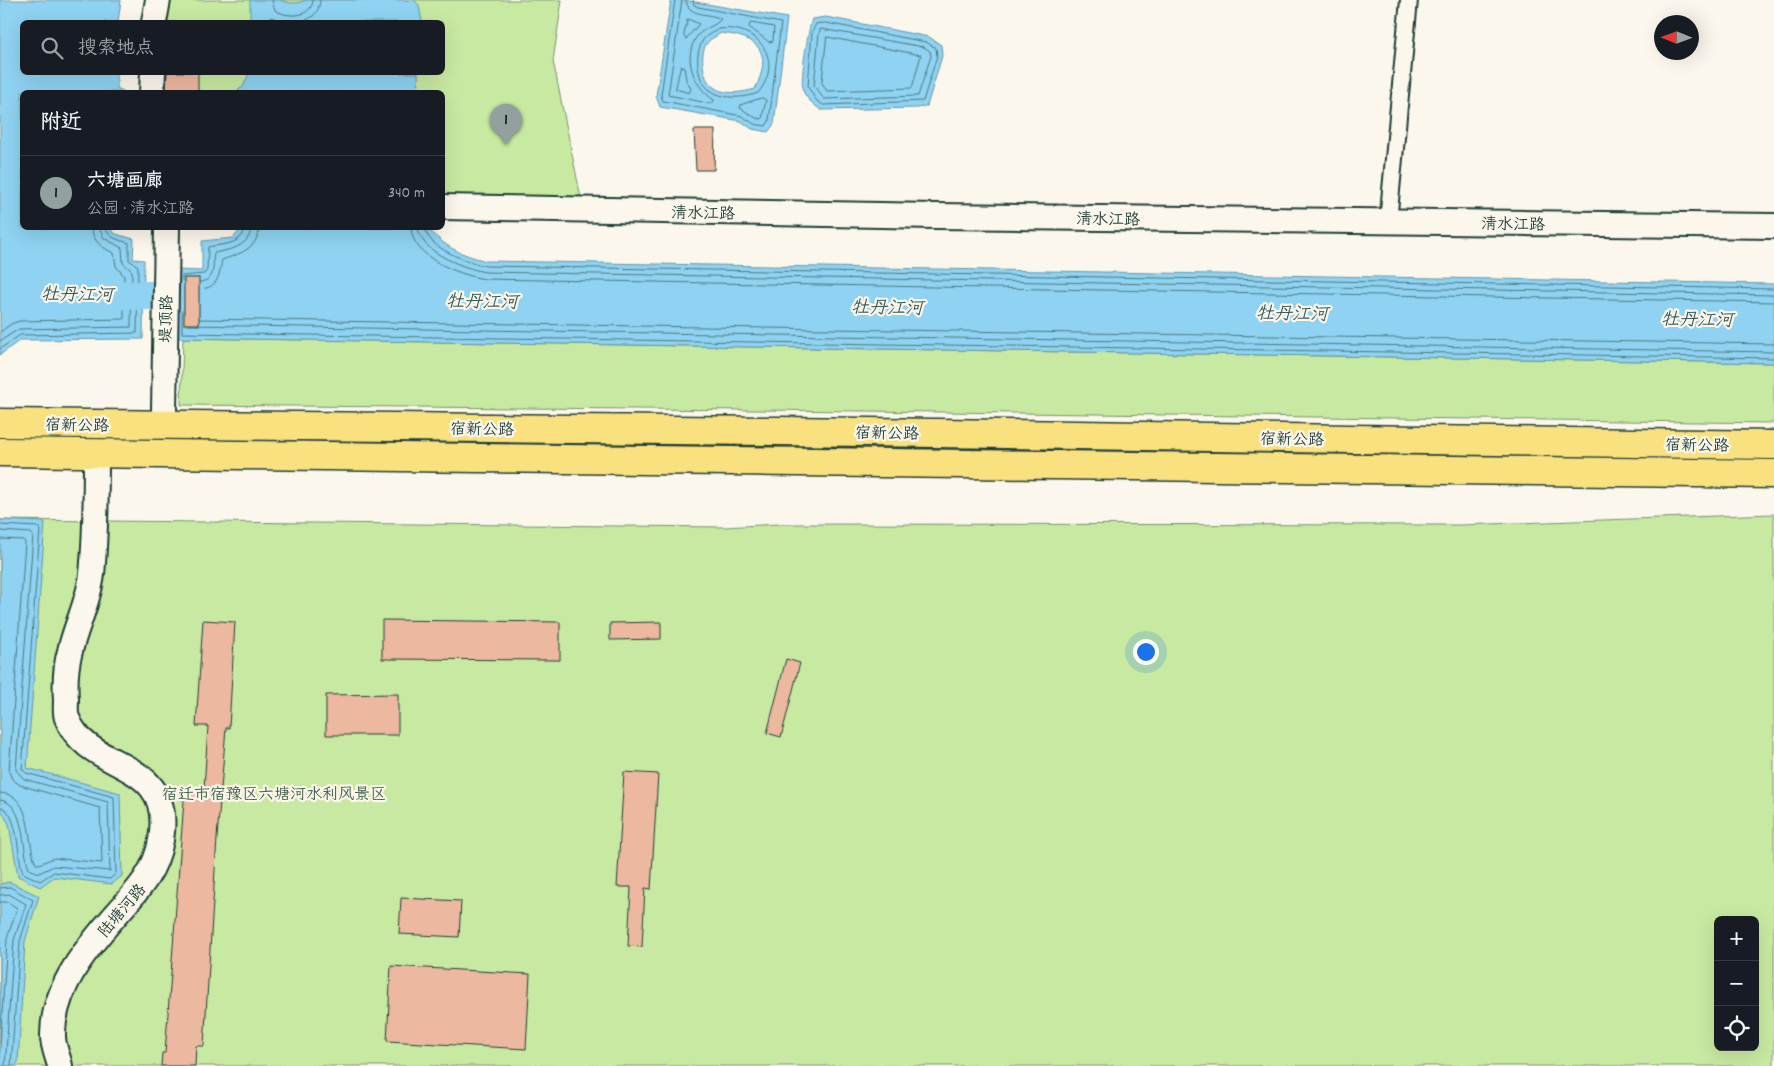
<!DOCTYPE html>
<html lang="zh">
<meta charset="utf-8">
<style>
body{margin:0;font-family:Dekko,"LXGW WenKai TC",sans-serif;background:#242831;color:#f1f3f6}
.controls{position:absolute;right:15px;bottom:15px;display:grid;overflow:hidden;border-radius:8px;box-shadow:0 5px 20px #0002}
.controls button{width:45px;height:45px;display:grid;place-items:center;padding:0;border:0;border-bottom:1px solid #363941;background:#171b24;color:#f1f3f6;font:25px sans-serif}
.compass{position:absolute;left:1654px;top:15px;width:45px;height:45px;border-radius:50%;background:#171b24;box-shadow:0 5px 20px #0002;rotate:271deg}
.you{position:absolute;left:1145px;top:651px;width:18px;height:18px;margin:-12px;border:4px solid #fff;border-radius:50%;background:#1a73e8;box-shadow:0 0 0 8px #1a73e833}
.badge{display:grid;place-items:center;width:32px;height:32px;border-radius:50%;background:#92a19f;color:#111;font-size:16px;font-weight:700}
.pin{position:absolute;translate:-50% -41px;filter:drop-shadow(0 1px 2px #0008)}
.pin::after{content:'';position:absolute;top:26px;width:18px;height:15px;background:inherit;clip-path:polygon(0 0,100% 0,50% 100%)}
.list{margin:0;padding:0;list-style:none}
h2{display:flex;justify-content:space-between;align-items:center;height:65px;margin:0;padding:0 20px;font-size:21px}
h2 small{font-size:16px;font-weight:400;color:#9ea1a6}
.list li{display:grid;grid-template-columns:32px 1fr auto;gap:15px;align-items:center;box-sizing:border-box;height:75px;padding:0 20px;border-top:1px solid #363941}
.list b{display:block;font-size:19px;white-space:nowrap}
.list p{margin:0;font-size:16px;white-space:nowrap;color:#9ea1a6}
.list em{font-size:16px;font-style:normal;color:#9ea1a6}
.icon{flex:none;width:28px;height:28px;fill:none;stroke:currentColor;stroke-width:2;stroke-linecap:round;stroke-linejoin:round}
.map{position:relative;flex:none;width:1774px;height:1066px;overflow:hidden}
.search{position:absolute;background:#171b24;box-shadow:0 5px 20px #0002;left:20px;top:20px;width:425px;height:55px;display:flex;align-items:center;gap:12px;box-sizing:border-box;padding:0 18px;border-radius:8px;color:#9ea1a6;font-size:19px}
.panel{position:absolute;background:#171b24;box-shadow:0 5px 20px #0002;left:20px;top:90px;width:425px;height:140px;border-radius:8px}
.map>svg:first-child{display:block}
</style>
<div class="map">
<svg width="1774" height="1066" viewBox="0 0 1774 1066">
<rect width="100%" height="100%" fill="#fbf7ec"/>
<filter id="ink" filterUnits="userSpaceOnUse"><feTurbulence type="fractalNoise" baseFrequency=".02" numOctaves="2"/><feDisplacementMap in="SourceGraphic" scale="10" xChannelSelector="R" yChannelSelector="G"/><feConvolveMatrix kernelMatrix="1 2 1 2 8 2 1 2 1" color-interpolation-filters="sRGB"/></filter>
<g filter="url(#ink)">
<g fill="#c8e9a2" stroke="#74936b" fill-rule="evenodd">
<polygon points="166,0 562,0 553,61 581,198 443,197 442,92 160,92 160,73 442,72 442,22 162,22"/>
<polygon points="183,338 1774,363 1774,423 866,411 181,405"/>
<path d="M 1774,514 L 1774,1066 L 0,1066 L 0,520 L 724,527 L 780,524 L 1460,525 ZM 1718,920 L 1755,920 L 1755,1047 L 1718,1047 Z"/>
</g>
<g fill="#8fd2f1" stroke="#6296a5" fill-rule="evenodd">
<polygon points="0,0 121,0 118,22 22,22 22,72 117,73 117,88 125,92 22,92 22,228 108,228 116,234 134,239 133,259 144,260 143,339 20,340 0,355"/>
<path d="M 250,0 C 259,0 270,0 279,0 C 289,3 296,5 306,0 L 414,0 L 419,5 L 422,22 L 250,22 Z"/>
<path d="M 671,0 L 684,0 L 787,18 L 774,124 L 768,132 L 752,129 L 741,121 L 660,107 L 656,96 ZM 721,33 C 759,37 773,52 755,89 C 731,96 705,95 703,64 C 702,57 703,47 708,42 C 711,38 717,36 721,33 Z"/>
<path d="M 826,17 L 929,37 L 941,45 L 942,56 L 927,106 L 918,108 L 821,110 C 814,105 805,98 803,90 C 800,79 808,30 812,19 Z"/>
<polygon points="249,73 418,73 419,92 235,92 243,87"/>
<path d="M 242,228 L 428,228 C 445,248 461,254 486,261 L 1774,284 L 1774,363 L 176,338 L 176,270 L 202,271 L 202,241 L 233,238 Z"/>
<polygon points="0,520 45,522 27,768 120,793 122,876 112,884 54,877 40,887 18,876 9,824 0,808"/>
<polygon points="10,882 39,896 25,941 18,1063 15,1066 0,1066 0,884"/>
</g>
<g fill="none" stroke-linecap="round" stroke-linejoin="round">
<g stroke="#4c7980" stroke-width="1">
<path d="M 272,0 L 275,10 C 287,18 312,18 313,0"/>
<polyline points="675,0 661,95 663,101 742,116 754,124 766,126 769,121 781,23 698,7 694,5 693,0"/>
<path d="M 682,0 L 668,95 L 712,104 L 714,100 C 694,87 681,57 698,35 C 704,28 716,26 721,19 C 709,12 688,18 686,0"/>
<polygon points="688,19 699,24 686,39 684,36"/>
<path d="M 269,22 L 271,17 C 289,25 319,26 320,0"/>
<polygon points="751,23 774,27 773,41 769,42 749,27"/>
<polygon points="826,23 926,42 936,48 937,56 923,101 823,105 816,100 808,87 812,32 816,24"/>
<path d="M 719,29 C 758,24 785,60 758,93 C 733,102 700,98 698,66 C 697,58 698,48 703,40 C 706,35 714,32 719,29 Z"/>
<polygon points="821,29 924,47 930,51 931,56 918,96 824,99 814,86 819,33"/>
<polygon points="827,37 921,55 912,88 827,91 822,83"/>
<polygon points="681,66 684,67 686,80 691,89 689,93 676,89"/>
<polygon points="762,98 766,100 762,119 756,118 740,108 741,105"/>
<path d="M 245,228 C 242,246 221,244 208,247 L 207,270 L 204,274 L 182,276 L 182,333 L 1774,358"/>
<path d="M 411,228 C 412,258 460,275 485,279 L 1774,302"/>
<path d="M 418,228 C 420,253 465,268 485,272 L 1774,295"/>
<path d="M 425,228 C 427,249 469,262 486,266 L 1774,289"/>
<path d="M 200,282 C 217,280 212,265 214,253 C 229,250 250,247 251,228"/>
<path d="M 200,289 C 219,288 219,275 222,260 C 238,254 258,250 259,228"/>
<polyline points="200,319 1774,344"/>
<polyline points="187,325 1774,352"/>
<path d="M 0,332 L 11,324 L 19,321 L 124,319 L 124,276 L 116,266 L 114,253 C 102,248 92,241 92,228"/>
<polyline points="0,341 19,329 131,327 132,271 123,263 122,248 104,238 99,228"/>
<path d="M 0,349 L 20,335 L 137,333 L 138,266 L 129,260 L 129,243 C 120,240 107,238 106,228"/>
<path d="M 0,525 L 38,527 L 40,529 L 22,769 L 26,773 L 114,797 L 116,874 L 110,879 L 54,872 L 40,881 L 23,873 C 17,858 19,809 0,807"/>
<path d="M 0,531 L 31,533 L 33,535 L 16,770 L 24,779 L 108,802 L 110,871 L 54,866 L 39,873 L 29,869 C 22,851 26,802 0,800"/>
<path d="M 0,539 L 23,540 L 25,542 L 9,772 L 12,779 L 20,785 L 100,808 L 102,863 L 54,858 L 39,864 L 36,864 C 26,842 34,794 0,793"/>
<polyline points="0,888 10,887 33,900 20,941 11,1066"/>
<polyline points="0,895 9,894 26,904 14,940 5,1066"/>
<polyline points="0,902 8,902 17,908 7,939 0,1044"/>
</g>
<polyline stroke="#8fd2f1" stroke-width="29" points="104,295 192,296"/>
</g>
<g fill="#edb8a0" stroke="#1f3d34">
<polygon points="167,72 198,72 198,92 166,92"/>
<polygon points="694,130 715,130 714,170 696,170"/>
<rect x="184" y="278" width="15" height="46"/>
<polygon points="203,620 235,622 229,728 226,728 217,838 204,1046 196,1046 195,1066 161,1066 162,1053 165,1053 185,787 204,789 208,726 196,726"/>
<polygon points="382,620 560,622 560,660 382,659"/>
<polygon points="661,622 661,639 610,640 610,623"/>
<polygon points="786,659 800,663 781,737 767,733"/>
<polygon points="398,694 398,735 326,735 326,695"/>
<polygon points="624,772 658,774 651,889 645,888 642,947 628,946 631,887 617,887"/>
<polygon points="401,898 461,901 459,937 399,934"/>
<polygon points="391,966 530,974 526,1049 387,1041"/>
</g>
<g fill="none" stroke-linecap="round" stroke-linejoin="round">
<g stroke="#1f3d34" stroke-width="20">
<polyline id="street" points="1388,222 1409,0"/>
</g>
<g stroke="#1f3d34" stroke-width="28">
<g id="secondary">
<polyline points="154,22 158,0"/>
<polyline points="152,92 153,72"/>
<polyline points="442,207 936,216 1774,226"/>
<polyline points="164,410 167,228"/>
<path d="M 60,1066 C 58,1057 53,1046 53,1037 C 52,987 89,945 120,910 C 140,888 156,870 161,840 C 175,755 89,775 67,718 C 65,713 66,705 66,700 C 65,685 66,665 70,651 C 76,625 89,601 92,574 C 96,534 96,494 96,454"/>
</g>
</g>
<g stroke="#1f3d34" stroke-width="31">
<g id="highway">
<polyline points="0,423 868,432 1774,445"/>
<polyline points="0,452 1774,474"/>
</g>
</g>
<use href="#street" stroke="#fbf7ec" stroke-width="16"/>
<use href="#secondary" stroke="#fbf7ec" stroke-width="24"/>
<use href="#highway" stroke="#fae180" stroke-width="28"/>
</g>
</g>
<g text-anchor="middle" stroke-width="4.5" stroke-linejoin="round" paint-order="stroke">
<g font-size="16" fill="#1f3d34" stroke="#fbf7ec">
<text transform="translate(703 212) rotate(1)" y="6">清水江路</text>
<text transform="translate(1108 218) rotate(1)" y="6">清水江路</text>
<text transform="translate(1513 223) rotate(1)" y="6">清水江路</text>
<text transform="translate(165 319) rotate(-89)" y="6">堤顶路</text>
<text transform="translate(77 424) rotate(1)" y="6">宿新公路</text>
<text transform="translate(482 428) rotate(1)" y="6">宿新公路</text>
<text transform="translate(887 432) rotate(1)" y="6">宿新公路</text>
<text transform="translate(1292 438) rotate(1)" y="6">宿新公路</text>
<text transform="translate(1697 444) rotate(1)" y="6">宿新公路</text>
<text transform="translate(121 910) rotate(-50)" y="6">陆塘河路</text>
</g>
<g font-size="16" fill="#415f4a" stroke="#fbf7ec">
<text x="274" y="799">宿迁市宿豫区六塘河水利风景区</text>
</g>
<g font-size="18" font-style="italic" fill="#355b5a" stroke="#fbf7ec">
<text transform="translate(77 294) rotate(1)" y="6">牡丹江河</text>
<text transform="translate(482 301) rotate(1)" y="6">牡丹江河</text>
<text transform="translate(887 307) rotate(1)" y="6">牡丹江河</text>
<text transform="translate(1292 313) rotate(1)" y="6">牡丹江河</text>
<text transform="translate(1697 319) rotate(1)" y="6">牡丹江河</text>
</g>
</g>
</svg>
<div class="controls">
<button>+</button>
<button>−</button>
<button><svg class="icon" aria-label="locate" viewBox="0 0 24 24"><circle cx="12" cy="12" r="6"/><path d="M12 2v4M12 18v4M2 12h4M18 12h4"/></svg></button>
</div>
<svg class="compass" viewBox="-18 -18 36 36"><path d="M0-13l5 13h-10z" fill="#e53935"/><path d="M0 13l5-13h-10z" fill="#9ea1a6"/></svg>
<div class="you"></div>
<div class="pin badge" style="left:506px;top:145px">1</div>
<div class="search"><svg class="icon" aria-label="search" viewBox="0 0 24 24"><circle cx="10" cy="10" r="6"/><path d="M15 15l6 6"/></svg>搜索地点</div>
<section class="panel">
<h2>附近<small></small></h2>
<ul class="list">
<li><span class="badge">1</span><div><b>六塘画廊</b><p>公园 · 清水江路</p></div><em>340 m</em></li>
</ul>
</section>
</div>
